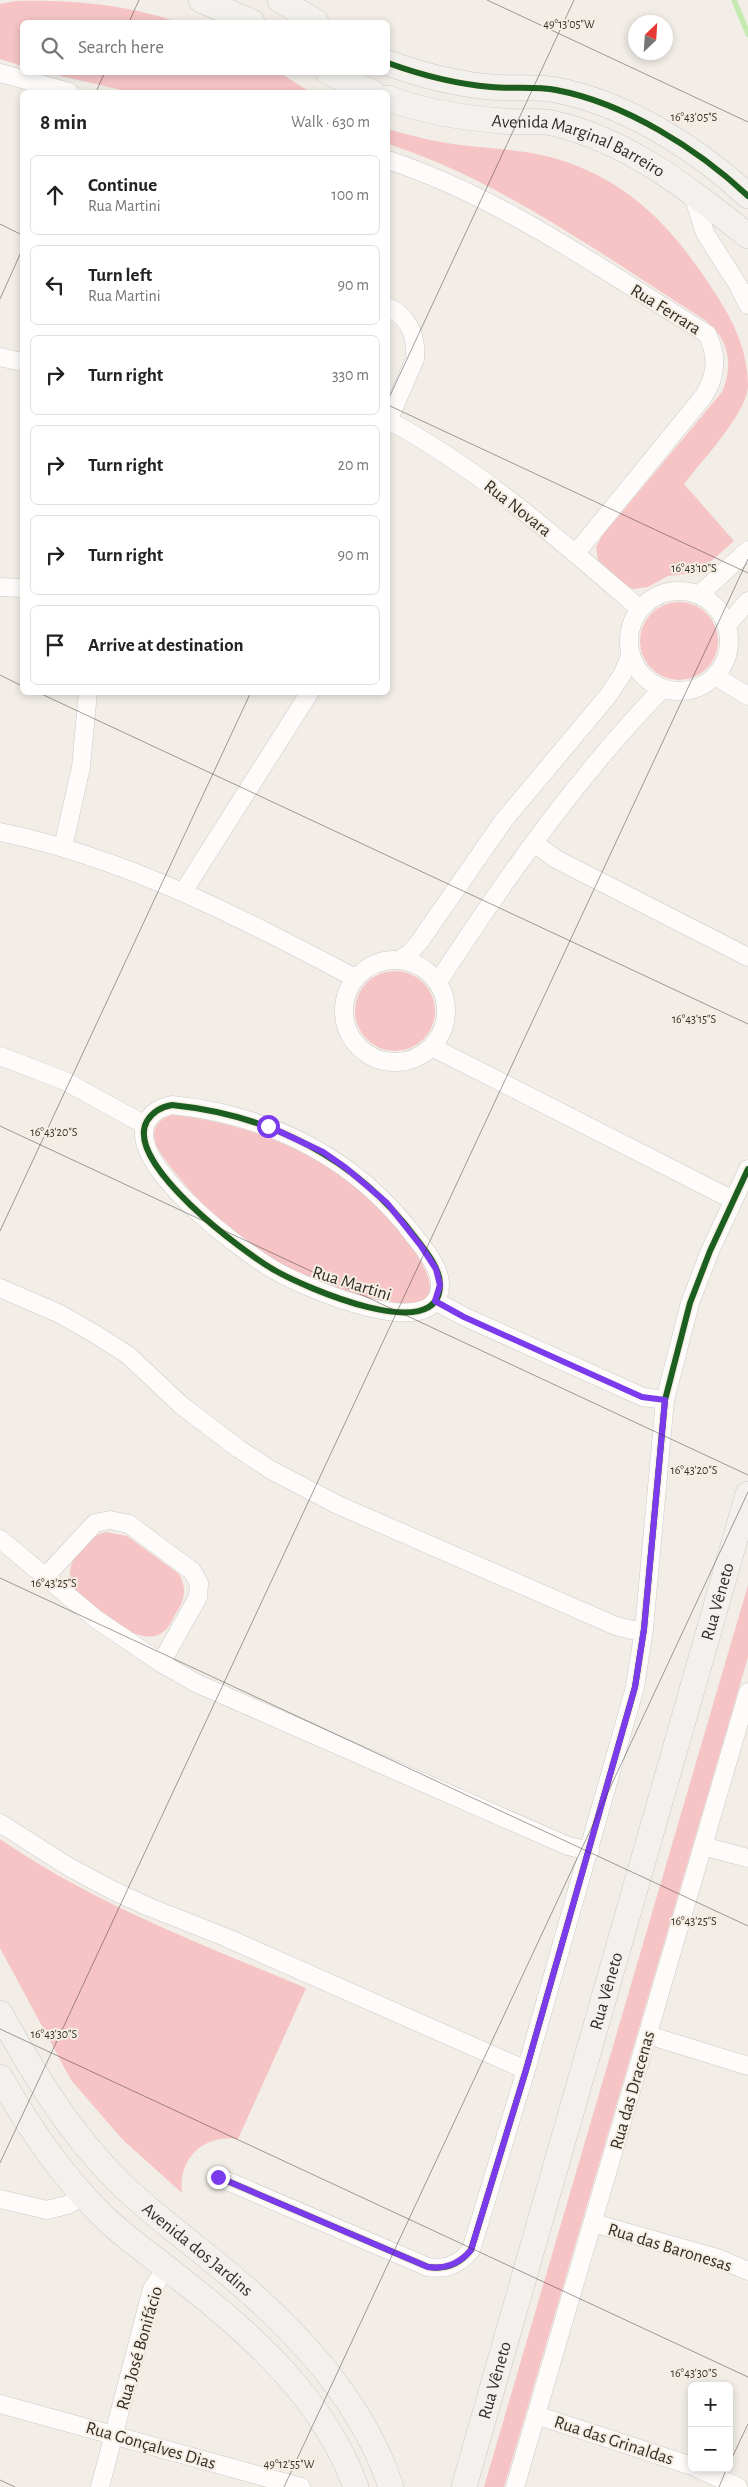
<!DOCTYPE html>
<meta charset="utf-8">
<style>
body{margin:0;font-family:"Alegreya Sans",sans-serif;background:#f2f2f2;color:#222}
.controls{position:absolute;right:15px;bottom:15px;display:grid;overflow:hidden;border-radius:8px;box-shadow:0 2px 8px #0003}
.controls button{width:45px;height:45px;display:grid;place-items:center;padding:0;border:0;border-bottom:1px solid #e0e0e0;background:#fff;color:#222;font:25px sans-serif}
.compass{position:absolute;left:628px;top:15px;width:45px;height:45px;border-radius:50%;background:#fff;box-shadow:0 2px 8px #0003;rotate:25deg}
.stop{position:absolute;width:15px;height:15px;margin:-11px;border:4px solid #7c3aed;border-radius:50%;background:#fff}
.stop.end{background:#7c3aed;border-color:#fff;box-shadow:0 1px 5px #0008}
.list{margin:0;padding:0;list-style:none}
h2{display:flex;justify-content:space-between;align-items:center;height:65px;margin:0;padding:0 20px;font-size:21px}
h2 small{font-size:16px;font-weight:400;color:#767676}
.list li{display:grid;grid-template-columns:32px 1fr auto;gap:15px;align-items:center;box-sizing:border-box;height:80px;margin:0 10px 10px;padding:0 10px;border:1px solid #e0e0e0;border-radius:8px}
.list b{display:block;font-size:19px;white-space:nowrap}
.list p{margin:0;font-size:16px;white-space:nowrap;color:#767676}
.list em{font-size:16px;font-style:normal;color:#767676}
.icon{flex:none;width:28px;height:28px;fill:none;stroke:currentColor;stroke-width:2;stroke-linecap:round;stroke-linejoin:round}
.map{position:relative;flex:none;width:748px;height:2487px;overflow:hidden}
.search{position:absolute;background:#fff;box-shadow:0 2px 8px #0003;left:20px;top:20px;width:370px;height:55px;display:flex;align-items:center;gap:12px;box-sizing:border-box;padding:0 18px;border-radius:8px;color:#767676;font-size:19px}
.panel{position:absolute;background:#fff;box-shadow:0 2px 8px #0003;left:20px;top:90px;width:370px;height:605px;border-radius:8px}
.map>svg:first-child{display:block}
</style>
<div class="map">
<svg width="748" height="2487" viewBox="0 0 748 2487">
<rect width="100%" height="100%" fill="#f2ede7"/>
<g fill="#f6c4c5">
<path d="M 16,1 C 70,0 125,4 177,22 L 22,22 L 22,66 L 0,59 L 0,4 Z"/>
<polygon points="48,73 280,73 310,92 130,92"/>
<path d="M 388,129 C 414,137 441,143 469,146 C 498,149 526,150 554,158 C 631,181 673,228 715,293 C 734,322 748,351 748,387 C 745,416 702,460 684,484 L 734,541 L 699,572 L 668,576 L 648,587 L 633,589 L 626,586 L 598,560 L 596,547 L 602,536 L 722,392 C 734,364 729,339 705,320 C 605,257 501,180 388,144 Z"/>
<circle cx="679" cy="641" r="39"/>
<circle cx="395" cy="1011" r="40"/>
<path d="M 173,1115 C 251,1124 324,1152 380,1210 C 394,1224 453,1288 420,1303 C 394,1314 305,1276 280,1263 C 233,1236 193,1199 161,1154 C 150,1138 151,1120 173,1115 Z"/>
<path d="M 106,1532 L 127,1536 L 179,1574 C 187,1588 185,1600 176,1613 C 172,1621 168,1630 160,1634 C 135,1647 94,1606 75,1592 C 59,1568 83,1538 106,1532 Z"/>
<polygon points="748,1585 748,1657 504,2487 484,2487"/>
<path d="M 0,1839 C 94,1904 201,1944 306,1988 L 238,2139 C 204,2134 178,2158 182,2193 L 123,2140 L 71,2080 L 0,1948 Z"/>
</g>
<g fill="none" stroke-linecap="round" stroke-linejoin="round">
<polyline stroke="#c4eab2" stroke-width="5.5" points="734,0 748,34"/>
<g stroke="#cdc9c4" stroke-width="19">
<g id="street">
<polyline points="0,73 69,92"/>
<path d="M 388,160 C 503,198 604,271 707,334 C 718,356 717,376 703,397 L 576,553"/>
<polyline points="692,192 705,233 738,285 748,305"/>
<path d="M 388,307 C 409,317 417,336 415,359 L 388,421"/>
<polyline points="0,357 22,362"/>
<path d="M 388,420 C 481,470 560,540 640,609"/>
<polyline points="0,587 22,588"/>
<circle cx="679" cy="641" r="50"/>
<polyline points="699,595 748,550"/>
<polyline points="727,625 748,601"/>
<polyline points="715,676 748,696"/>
<path d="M 0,832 C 125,857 243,919 355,978"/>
<polyline points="534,843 556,859 748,957"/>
<polyline points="63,847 81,767 88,692"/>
<polyline points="183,892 310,692"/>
<circle cx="395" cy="1011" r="51"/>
<polyline points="399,960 410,953 420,941 504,820 607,697 622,675 631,654"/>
<path d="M 438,982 C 505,879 577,777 663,688"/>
<polyline points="432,1047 733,1200"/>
<polyline points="0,1056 65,1081 145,1125"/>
<path d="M 172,1105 C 270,1115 356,1158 415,1237 C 425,1250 440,1268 440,1284 C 441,1348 302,1286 276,1271 C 244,1253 123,1163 147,1121 C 153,1111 161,1107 172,1105 Z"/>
<polyline points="0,1288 60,1314 95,1334 128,1355 181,1405 239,1449 271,1470 338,1505 616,1626 632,1630 644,1629"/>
<polyline points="435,1301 465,1317 643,1397 665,1400"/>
<polyline points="0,1539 96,1619 161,1663 196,1683 568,1846 590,1851"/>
<polyline points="46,1576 95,1523 110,1520 129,1524 192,1571 199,1583 198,1597 161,1663"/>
<polyline points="0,1823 69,1867 112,1890 149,1907 225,1937 526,2070"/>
<polyline points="703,1846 748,1858"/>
<polyline points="648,2035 748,2066"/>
<path d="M 218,2177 L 428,2267 C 446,2270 460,2264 471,2250 L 526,2070 L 635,1687 L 644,1629 L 665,1400 L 690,1303 L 710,1251 L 748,1169"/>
<polyline points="0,2199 47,2210 67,2205 84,2196"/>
<polyline points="593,2223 720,2259 748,2271"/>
<polyline points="0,2404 301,2487"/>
<polyline points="536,2415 692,2466"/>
<polyline points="697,2468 738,2487"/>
<polyline points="100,2487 152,2289 166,2268"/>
<polyline points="515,2487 748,1692"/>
</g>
</g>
<g stroke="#cdc9c4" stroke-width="26">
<g id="secondary">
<polyline points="201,0 252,22"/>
<polyline points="280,0 316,22"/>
<path d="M 388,63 C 421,75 456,84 491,87 C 512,89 536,86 556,90 C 625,103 698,149 748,196"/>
<polyline points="328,72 372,92"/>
<path id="s1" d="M 388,98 C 424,112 464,118 503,121 C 518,123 537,120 552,123 C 628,140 689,189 748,236"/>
<path id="s2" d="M 0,2013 C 34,2074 69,2133 120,2183 C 144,2207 171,2227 198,2249 C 278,2312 358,2388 391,2487"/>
<path d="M 0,2077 C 30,2129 63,2178 106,2219 C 130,2242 158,2260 183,2281 C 255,2337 324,2400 356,2487"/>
<path id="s3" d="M 464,2487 L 748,1494"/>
</g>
</g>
<use href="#street" stroke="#fdfcfb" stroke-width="18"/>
<use href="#secondary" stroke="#f2f1ed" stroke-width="25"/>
<g stroke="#f6eee3" stroke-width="9">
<g id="cycleway">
<path d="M 388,63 C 421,75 456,84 491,87 C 512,89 536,86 556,90 C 625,103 698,149 748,196"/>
<path d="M 172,1105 C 270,1115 356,1158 415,1237 C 425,1250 440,1268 440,1284 C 441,1348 302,1286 276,1271 C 244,1253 123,1163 147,1121 C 153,1111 161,1107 172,1105 Z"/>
<path d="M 218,2177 L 428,2267 C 446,2270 460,2264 471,2250 L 526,2070 L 635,1687 L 644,1629 L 665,1400 L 690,1303 L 710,1251 L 748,1169"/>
</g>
</g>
<use href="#cycleway" stroke="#1b5e20" stroke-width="6"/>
</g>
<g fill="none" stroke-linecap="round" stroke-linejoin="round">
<path stroke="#7c3aed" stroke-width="6" d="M 218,2177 L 428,2267 C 446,2269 459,2264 471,2250 L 526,2070 L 635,1687 L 644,1629 L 665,1400 L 642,1397 L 464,1317 L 435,1301 L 440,1285 L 436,1269 L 421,1246 L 387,1203 L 346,1168 L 323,1152 L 268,1126"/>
</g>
<path fill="none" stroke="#322f2b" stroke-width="1" stroke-opacity="0.45" d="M 487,0 L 748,122M 129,22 L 139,0M 96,92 L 105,72M 0,224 L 22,235M 0,299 L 22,250M 388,400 L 574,0M 388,405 L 748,573M 0,675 L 22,686M 37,692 L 748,1024M 0,1126 L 748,1475M 0,1231 L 251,692M 0,1578 L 748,1926M 0,2029 L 748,2377M 0,2163 L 748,559M 729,2464 L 748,2424M 0,2480 L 15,2487M 284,2487 L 748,1492M 719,2487 L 727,2468"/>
<g text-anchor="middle" stroke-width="4" stroke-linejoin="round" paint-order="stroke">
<g font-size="18" fill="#322f2b" stroke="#f6eee3">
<text dy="6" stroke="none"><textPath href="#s1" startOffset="198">Avenida Marginal Barreiro</textPath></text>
<text transform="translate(666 309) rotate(32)" y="6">Rua Ferrara</text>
<text transform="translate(518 508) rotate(38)" y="6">Rua Novara</text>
<text transform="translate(352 1283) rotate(17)" y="6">Rua Martini</text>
<text dy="6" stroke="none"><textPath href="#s3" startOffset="921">Rua Vêneto</textPath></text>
<text dy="6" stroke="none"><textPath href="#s3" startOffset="516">Rua Vêneto</textPath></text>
<text transform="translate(632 2090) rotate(-74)" y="6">Rua das Dracenas</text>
<text transform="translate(670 2247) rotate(17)" y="6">Rua das Baronesas</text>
<text dy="6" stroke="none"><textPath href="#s2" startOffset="311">Avenida dos Jardins</textPath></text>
<text transform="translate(139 2348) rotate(-74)" y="6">Rua José Bonifácio</text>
<text dy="6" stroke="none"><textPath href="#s3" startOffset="111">Rua Vêneto</textPath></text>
<text transform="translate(614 2440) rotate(18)" y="6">Rua das Grinaldas</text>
<text transform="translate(151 2445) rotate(16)" y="6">Rua Gonçalves Dias</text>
</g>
</g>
<g font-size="12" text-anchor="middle" fill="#322f2b" stroke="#f6eee3" stroke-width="4" stroke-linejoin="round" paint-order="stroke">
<text x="569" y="28">49°13'05"W</text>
<text x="694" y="121">16°43'05"S</text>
<text x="694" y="572">16°43'10"S</text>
<text x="694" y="1023">16°43'15"S</text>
<text x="54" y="1136">16°43'20"S</text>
<text x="694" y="1474">16°43'20"S</text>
<text x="54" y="1587">16°43'25"S</text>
<text x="694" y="1925">16°43'25"S</text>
<text x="54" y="2038">16°43'30"S</text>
<text x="694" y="2377">16°43'30"S</text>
<text x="289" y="2468">49°12'55"W</text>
</g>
</svg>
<div class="controls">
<button>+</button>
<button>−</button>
</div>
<svg class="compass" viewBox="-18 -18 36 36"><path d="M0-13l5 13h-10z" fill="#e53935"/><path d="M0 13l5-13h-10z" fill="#767676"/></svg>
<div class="stop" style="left:268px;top:1126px"></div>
<div class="stop end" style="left:218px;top:2177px"></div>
<div class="search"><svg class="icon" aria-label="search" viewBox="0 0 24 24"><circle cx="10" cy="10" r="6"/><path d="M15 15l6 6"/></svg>Search here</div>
<section class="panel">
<h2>8 min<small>Walk · 630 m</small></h2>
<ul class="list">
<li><svg class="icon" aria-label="ahead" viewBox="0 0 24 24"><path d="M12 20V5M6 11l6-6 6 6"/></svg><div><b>Continue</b><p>Rua Martini</p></div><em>100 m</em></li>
<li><svg class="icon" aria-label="left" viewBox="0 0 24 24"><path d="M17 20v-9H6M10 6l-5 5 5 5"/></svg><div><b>Turn left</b><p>Rua Martini</p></div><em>90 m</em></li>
<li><svg class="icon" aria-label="right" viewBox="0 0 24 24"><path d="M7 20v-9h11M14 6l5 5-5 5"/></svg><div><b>Turn right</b></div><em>330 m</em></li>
<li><svg class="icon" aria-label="right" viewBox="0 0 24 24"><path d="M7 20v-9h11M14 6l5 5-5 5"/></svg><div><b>Turn right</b></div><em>20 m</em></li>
<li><svg class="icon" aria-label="right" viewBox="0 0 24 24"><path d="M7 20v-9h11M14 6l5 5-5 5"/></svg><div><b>Turn right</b></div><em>90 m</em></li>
<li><svg class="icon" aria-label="arrive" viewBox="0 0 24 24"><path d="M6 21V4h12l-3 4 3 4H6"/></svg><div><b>Arrive at destination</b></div></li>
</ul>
</section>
</div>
